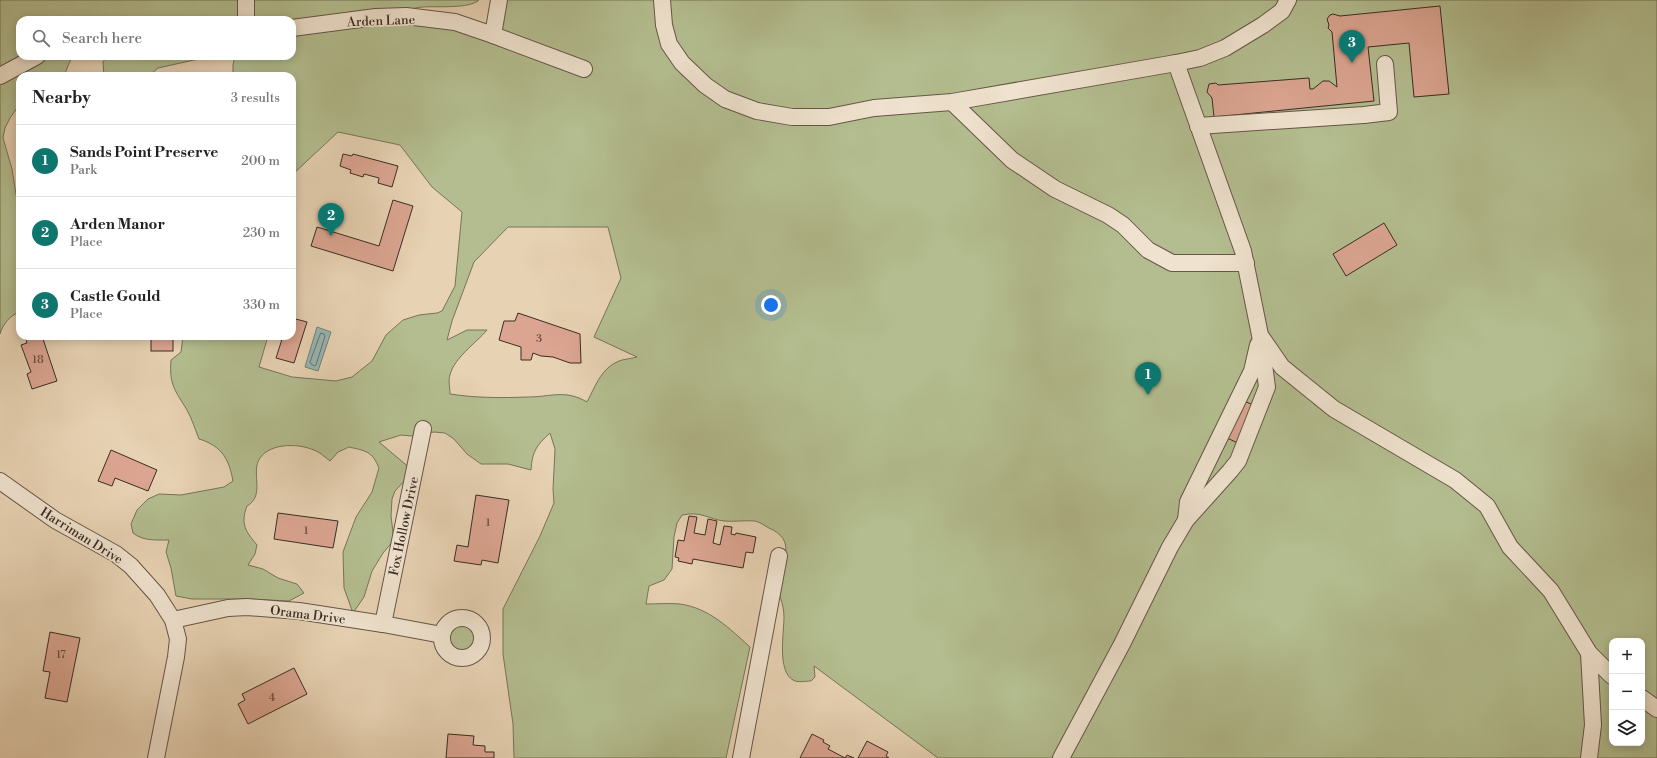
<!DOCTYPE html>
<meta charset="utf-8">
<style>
body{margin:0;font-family:"Libre Bodoni",serif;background:#f6f6f6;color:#222}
.controls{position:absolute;right:12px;bottom:12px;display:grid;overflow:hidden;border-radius:8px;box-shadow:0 2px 10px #0003}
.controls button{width:36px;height:36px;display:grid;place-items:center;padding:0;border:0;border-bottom:1px solid #e0e0e0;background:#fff;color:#222;font:20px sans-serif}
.you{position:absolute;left:771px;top:305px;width:14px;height:14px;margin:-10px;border:3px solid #fff;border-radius:50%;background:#1a73e8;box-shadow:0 0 0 6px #1a73e833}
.badge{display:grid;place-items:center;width:26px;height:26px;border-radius:50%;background:#0f766e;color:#fff;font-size:13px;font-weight:700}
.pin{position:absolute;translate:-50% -33px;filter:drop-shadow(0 1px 2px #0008)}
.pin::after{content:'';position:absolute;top:21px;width:14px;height:12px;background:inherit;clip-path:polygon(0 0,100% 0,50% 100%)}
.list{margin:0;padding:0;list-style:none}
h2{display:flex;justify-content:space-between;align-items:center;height:52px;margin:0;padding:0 16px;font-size:17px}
h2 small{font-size:13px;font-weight:400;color:#767676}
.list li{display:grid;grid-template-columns:26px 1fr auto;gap:12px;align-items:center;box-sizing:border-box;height:72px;padding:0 16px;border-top:1px solid #e0e0e0}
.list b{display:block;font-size:15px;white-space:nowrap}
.list p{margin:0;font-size:13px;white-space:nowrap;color:#767676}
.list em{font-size:13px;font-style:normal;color:#767676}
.icon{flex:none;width:22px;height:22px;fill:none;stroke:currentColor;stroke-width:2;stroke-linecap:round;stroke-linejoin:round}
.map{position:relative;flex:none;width:1657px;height:758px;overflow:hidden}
.search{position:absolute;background:#fff;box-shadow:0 2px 10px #0003;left:16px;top:16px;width:280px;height:44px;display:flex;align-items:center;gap:10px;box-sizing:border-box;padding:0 14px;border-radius:12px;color:#767676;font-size:15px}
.panel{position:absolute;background:#fff;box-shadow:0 2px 10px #0003;left:16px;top:72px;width:280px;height:268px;border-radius:12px}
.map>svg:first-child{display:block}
</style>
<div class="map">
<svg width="1657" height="758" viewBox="0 0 1657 758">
<rect width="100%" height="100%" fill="#e7d2b3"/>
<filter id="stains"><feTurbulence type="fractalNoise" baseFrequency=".005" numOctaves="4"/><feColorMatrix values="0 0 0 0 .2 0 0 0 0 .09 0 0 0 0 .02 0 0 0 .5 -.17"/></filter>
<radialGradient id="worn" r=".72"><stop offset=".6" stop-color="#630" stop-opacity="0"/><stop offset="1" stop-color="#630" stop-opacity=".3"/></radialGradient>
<g fill="#b3bd8f" stroke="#77745a" fill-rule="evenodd">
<path d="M 0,0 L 479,0 C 470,9 436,6 423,7 C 418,7 412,9 407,10 L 488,26 L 503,20 L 507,0 L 1657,0 L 1657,758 L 938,758 L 814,666 L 815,677 L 811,681 C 805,681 798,683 793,680 C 777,671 784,633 784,617 C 784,604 778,591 774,579 C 785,559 796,540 769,528 C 765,526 760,522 755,521 C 745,520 734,522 724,521 C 708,519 702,511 682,515 L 677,523 L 674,537 L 672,569 L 664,580 L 649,586 L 646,604 C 657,604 668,603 680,604 C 709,608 729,628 750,647 L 726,758 L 514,758 L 513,724 L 503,654 L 503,609 L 540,536 L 554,503 L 553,489 L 555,449 L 550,433 C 537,445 532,451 531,470 L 508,464 L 481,464 L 467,454 L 454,439 L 445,433 L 434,432 L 412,436 L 401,435 L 379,442 L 411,469 L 406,479 L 395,491 L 392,499 L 391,516 L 394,540 L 383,553 L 372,571 L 364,597 L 353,613 L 344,588 L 343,552 L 356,517 L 372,492 L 379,468 C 372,451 366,451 349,447 L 338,452 L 330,461 C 326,458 322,454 318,452 C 302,443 271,442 260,458 C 250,472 266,495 247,506 C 240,524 246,532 257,545 L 255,554 L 248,565 L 263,569 L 278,578 L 297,584 L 304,593 L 289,601 L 249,599 L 192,599 L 176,596 L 171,568 L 166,552 L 169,540 C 155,540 143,541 133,533 L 131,524 L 137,510 L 148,499 L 159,494 L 181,495 L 224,487 L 233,481 C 229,459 222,446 199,439 C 195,429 192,419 187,410 C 175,390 169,385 171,360 L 181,352 L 183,336 L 268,336 L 259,367 L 292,377 L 336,381 L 352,377 L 372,361 L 386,335 L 403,320 L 419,315 L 437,313 L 442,311 L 455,286 L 462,212 L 432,187 L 400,145 L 338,132 L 292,175 L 292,76 L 233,76 L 233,65 L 235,56 L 292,56 L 292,20 L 20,20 L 20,56 L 72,56 L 64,76 L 20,76 L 20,104 L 10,118 L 5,128 L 3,138 L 12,169 L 20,219 L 19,260 L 20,262 L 20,312 C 10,315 3,324 0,334 ZM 508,227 L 608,227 L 621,278 L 594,337 L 637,357 C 633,358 627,359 622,360 C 602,366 596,385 587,402 C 565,389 551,397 528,397 C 502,398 476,398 450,394 C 450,388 448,381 450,375 C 454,358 475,344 487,330 L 467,330 L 447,340 L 452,321 L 474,262 ZM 1612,641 L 1642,641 L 1642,743 L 1612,743 Z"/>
<polygon points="107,56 227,56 194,60 158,68 149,76 104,76 103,62"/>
<circle cx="462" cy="638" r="14"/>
</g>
<polygon fill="#97b6b2" stroke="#727f79" points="317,327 331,332 318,371 305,367"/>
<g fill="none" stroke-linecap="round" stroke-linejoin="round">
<polygon stroke="#69716b" stroke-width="1" points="321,333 324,334 325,336 316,365 314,366 310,363"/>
</g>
<g fill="#dba591" stroke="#3b2c24">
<polygon points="1440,6 1449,94 1414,97 1409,43 1368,47 1374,101 1214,117 1212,98 1207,92 1209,84 1216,83 1218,85 1309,78 1310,89 1313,89 1323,81 1329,81 1337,87 1332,32 1328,28 1329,25 1327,19 1330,15 1333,14 1340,16"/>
<polygon points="343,154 352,156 353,154 398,166 392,187 378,183 379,178 364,174 363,177 350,173 351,170 340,166"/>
<polygon points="393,200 413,206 393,271 311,246 317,227 379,246"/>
<polygon points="1384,223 1397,245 1346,276 1333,254"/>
<polygon points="518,313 580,334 581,363 570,363 553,357 541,356 533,353 531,360 521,360 521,347 499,340 504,321 515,321"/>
<polygon points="292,318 307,322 294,363 276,358 283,336 292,336"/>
<polygon points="25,336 42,336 57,381 32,389 27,374 31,372 21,345 27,343"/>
<rect x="151" y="336" width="22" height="15"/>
<polygon points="1244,401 1258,407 1240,444 1227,438"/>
<polygon points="111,450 157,470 148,491 115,478 112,486 98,481"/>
<polygon points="476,495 509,500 498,563 482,560 481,565 454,561 457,545 468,547"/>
<polygon points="278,513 338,521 333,548 274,539"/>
<polygon points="689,516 697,517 694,533 705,535 708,519 717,521 713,543 720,545 724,526 732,527 731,534 735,535 736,533 756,537 753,553 746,552 743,568 693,559 692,564 678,561 679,558 675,557 678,540 684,541"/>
<polygon points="50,632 80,638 67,702 45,698 50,672 43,671"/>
<polygon points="294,668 307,694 248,724 238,704 245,700 242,694"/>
<polygon points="448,734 474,736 473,745 485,746 485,752 494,752 494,758 446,758"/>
<polygon points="812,734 824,740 823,742 830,746 828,749 845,758 847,755 854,758 800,758"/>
<polygon points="867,741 888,752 886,756 889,758 858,758"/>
</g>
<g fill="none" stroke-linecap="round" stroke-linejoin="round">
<g stroke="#665648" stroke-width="18">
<g id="minor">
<polyline points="246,0 246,20"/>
<polyline points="662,0 664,25 669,44 682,63 705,85 725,99 757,111 792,117 829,117 874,108 952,102 1176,63 1243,251 1260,335 1267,387 1238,461 1230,471 1186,520 1170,547 1122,644 1061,758"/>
<polyline points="292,28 376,17 406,16 455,22 493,35 584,69"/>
<polyline points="493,35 499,0"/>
<polyline points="1176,63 1200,58 1225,48 1263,25 1282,11 1288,0"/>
<polyline points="0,76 37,56"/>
<polyline points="952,102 1012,160 1055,189 1108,215 1123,225 1148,250 1172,263 1246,263"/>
<polyline points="1198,126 1364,115 1389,112 1385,64"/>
<polyline points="1262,338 1282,367 1334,409 1455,480 1487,506 1510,547 1551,591 1589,653 1612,676"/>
<polyline points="0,481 55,520 116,554 131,566 157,595 173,620 178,639 176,657 156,758"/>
<polyline points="1186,520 1188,502 1252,371 1258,345"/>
<circle cx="462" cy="638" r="20"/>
<polyline points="173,620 228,608 247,607 299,611 383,624 442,635"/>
<polyline points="383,624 423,429"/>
<polyline points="1589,653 1593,725 1589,758"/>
<polyline points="1642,698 1657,709"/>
<polyline points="741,758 779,556"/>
</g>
</g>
<use href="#minor" stroke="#efe2ce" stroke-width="16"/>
</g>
<g text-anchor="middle" stroke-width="3.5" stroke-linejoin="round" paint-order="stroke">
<g font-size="11" fill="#634a3f">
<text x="539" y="342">3</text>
<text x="38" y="363">18</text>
<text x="488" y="526">1</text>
<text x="306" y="534">1</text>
<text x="61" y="658">17</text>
<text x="272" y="701">4</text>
</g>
<g font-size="13" fill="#3b2c24" stroke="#efe2ce">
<text transform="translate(381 20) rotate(-2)" y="5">Arden Lane</text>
<text transform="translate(403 526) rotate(-78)" y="5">Fox Hollow Drive</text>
<text transform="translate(82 535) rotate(32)" y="5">Harriman Drive</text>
<text transform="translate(308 614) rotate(7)" y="5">Orama Drive</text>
</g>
</g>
<rect width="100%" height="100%" filter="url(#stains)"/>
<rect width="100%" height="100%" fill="url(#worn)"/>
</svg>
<div class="controls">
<button>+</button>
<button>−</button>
<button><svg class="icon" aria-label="layers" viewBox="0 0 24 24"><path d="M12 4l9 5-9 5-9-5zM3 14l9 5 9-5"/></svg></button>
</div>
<div class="you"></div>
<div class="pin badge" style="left:1148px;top:395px">1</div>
<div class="pin badge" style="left:331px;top:236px">2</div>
<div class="pin badge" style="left:1352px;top:63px">3</div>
<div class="search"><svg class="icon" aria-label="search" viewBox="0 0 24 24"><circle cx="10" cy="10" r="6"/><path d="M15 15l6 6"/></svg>Search here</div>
<section class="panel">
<h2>Nearby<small>3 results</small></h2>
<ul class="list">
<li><span class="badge">1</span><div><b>Sands Point Preserve</b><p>Park</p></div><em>200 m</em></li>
<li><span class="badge">2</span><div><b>Arden Manor</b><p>Place</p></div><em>230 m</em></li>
<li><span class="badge">3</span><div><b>Castle Gould</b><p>Place</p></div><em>330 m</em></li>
</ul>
</section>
</div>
